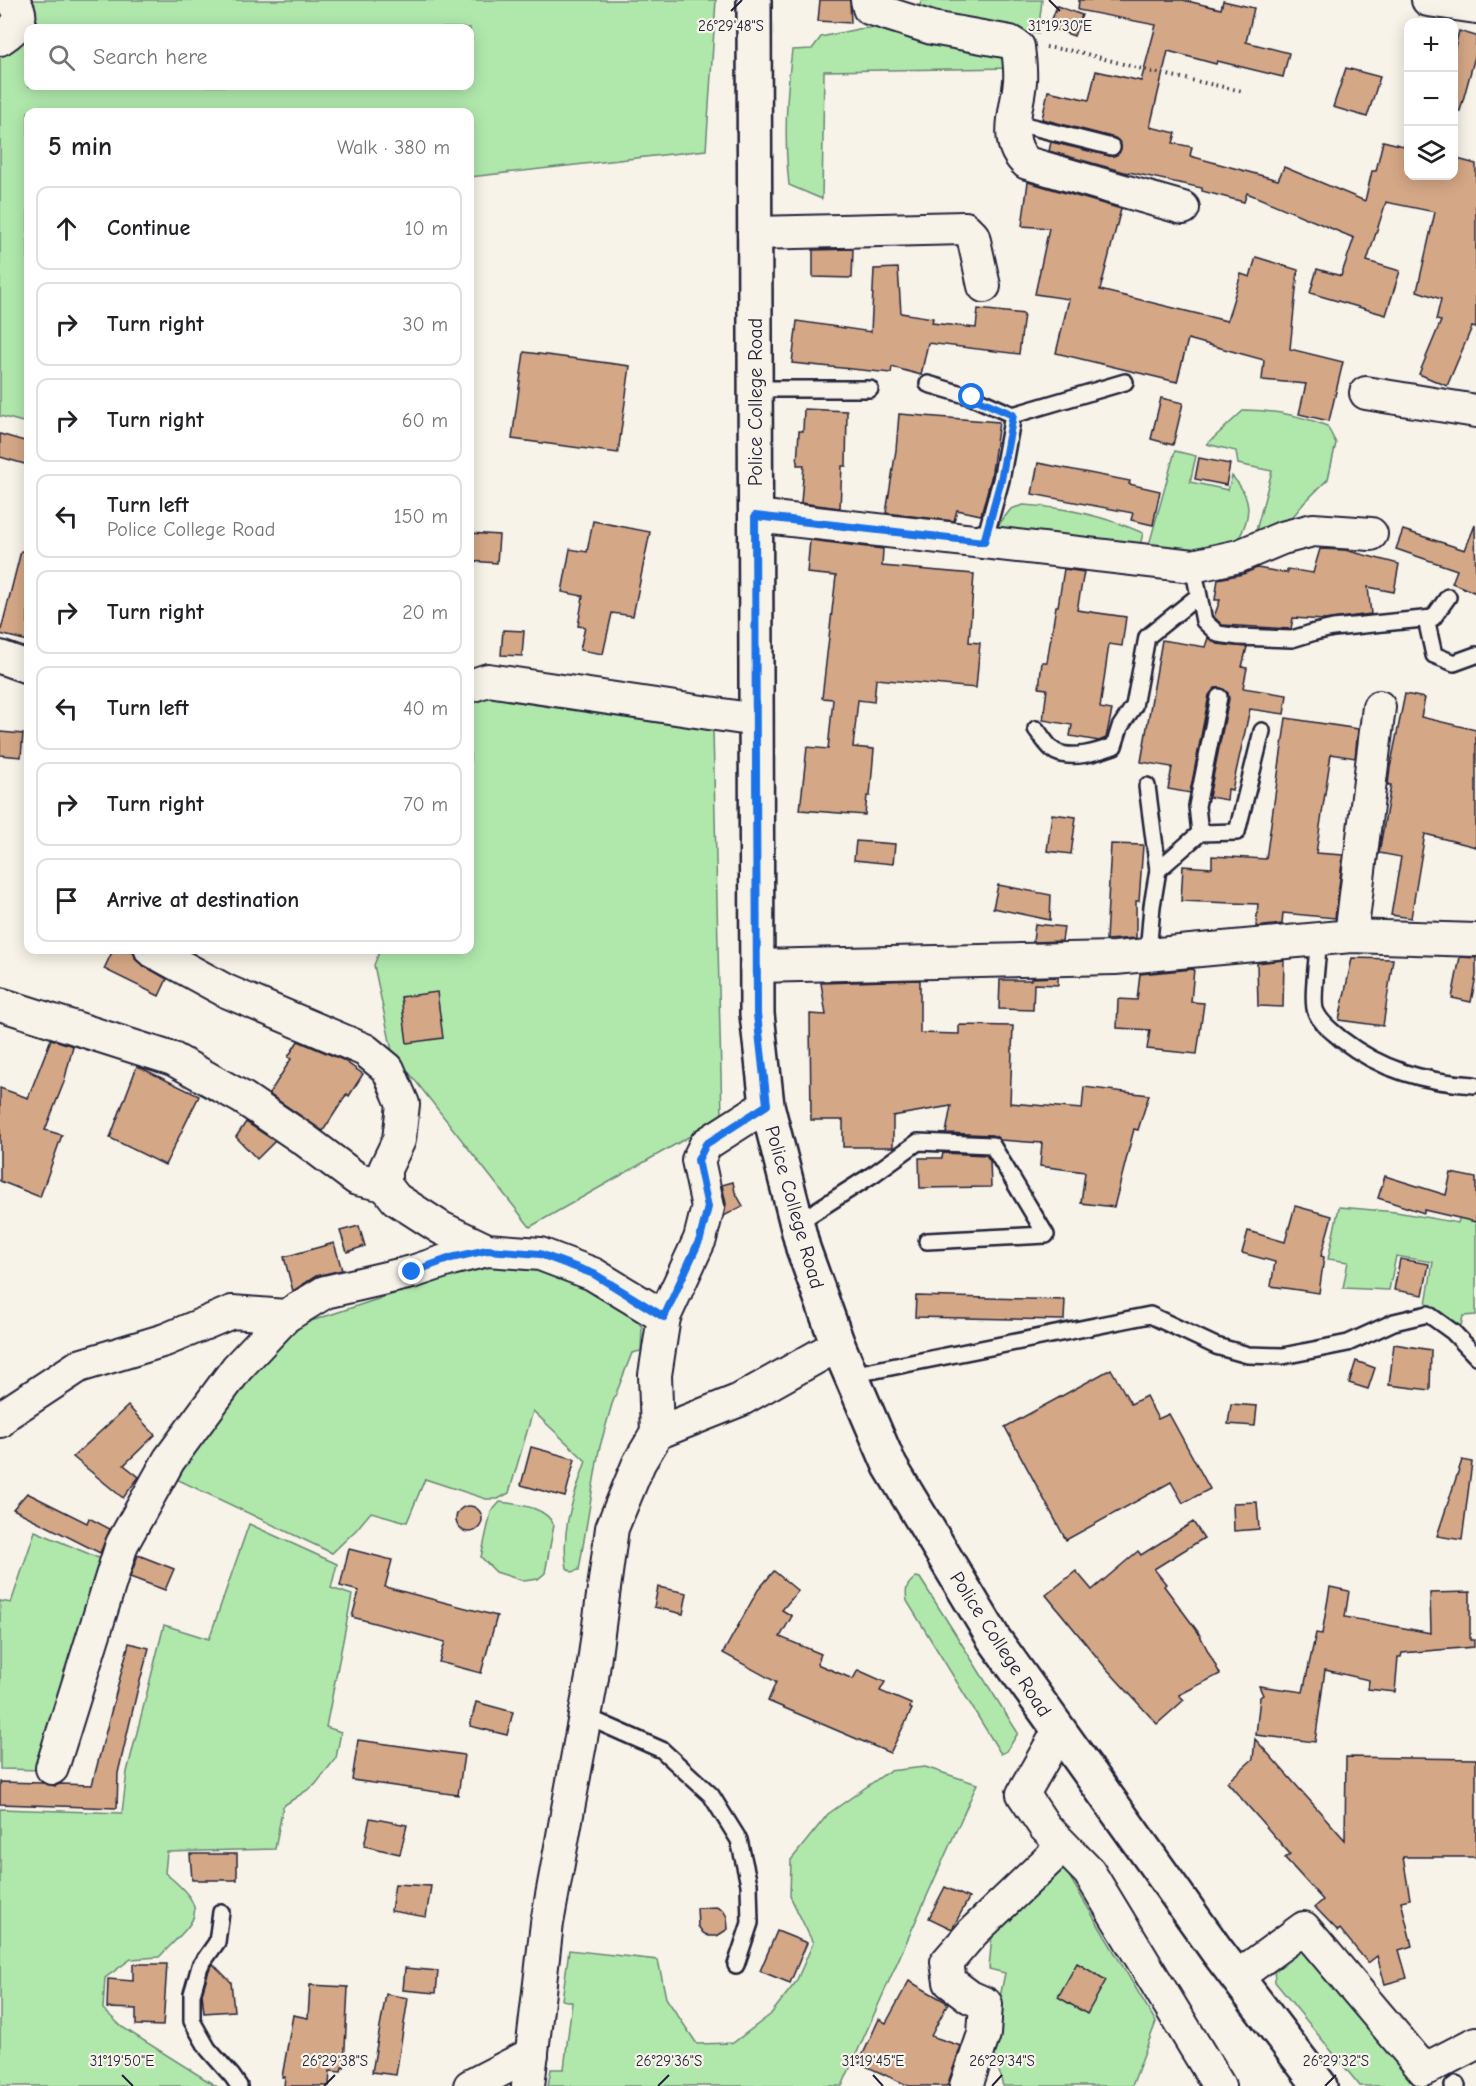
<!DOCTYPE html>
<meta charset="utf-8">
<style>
body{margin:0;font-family:"Comic Neue",sans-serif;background:#f6f6f6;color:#202124}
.controls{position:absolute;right:18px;top:18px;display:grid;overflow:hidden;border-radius:12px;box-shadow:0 3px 15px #0003}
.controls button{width:54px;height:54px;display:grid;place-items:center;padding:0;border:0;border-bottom:2px solid #e0e0e0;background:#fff;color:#202124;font:30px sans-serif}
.stop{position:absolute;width:18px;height:18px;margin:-14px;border:4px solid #1a73e8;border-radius:50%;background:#fff}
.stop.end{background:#1a73e8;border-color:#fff;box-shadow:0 2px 6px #0008}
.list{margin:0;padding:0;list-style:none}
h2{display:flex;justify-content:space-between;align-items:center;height:78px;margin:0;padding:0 24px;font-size:26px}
h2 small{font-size:20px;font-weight:400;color:#757577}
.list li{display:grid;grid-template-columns:39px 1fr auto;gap:18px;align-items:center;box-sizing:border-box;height:84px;margin:0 12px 12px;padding:0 12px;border:2px solid #e0e0e0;border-radius:12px}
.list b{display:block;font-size:22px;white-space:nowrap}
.list p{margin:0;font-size:20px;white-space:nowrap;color:#757577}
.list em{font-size:20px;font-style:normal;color:#757577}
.icon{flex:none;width:33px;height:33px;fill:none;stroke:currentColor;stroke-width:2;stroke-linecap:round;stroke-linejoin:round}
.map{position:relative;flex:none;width:1476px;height:2086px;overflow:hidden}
.search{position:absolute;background:#fff;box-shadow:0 3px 15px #0003;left:24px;top:24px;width:450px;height:66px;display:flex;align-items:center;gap:15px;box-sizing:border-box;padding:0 21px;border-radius:12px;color:#757577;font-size:22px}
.panel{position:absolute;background:#fff;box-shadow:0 3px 15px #0003;left:24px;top:108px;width:450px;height:846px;border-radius:12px}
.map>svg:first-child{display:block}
</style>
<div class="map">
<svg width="1476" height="2086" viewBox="0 0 1476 2086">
<rect width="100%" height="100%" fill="#f7f3e8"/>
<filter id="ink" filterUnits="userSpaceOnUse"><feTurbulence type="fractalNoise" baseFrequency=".0167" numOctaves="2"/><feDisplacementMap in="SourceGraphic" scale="12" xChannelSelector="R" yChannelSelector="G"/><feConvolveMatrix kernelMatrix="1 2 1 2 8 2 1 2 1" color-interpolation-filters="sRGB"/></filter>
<g filter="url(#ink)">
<g fill="#b0e8ac" stroke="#698574" stroke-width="1.5" fill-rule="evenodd">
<path d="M 0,0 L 716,0 L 706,150 L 470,177 L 470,112 L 28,112 L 28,406 L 23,422 L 0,416 ZM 28,28 L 470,28 L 470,86 L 28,86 Z"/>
<polygon points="922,0 1042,0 1038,34 931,17 919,7"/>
<path d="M 903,25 L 1001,47 L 1012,68 L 824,71 L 822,199 L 789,185 C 784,137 786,98 792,50 L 812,49 L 821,37 L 858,29 Z"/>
<path d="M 1244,410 C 1274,410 1299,415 1327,426 L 1336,443 L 1328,479 L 1304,503 L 1281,531 L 1253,542 L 1272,471 L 1238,464 L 1236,451 L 1207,444 Z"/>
<path d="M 1175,451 L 1196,456 L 1190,482 L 1228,490 L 1232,476 C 1252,497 1252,515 1238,540 C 1206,549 1182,555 1147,552 Z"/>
<path d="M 1023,505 C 1066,507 1104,516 1143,533 L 1139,550 L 992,533 L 1011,509 Z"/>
<polygon points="499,693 713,730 722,1118 530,1227 392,1051 374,965 380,950 470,950 470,709 471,704"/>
<polygon points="1339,1207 1396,1212 1458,1223 1461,1212 1476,1215 1476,1315 1463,1316 1460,1331 1426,1304 1433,1262 1396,1256 1389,1290 1343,1288 1348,1262 1328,1259"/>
<path d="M 500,1259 L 573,1278 L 628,1309 L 642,1327 L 641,1351 L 632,1353 L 612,1404 L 599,1450 L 579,1570 L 572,1572 L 567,1568 C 560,1530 574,1496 586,1461 L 533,1411 L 509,1493 L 498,1499 L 486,1499 L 425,1479 L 407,1522 L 371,1512 L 356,1530 L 332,1553 L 170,1476 L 181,1453 L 290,1328 Z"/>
<path d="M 500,1502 C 519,1505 545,1506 554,1525 L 545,1573 L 538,1579 L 524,1581 L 496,1572 L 481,1557 L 491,1512 Z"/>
<path d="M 249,1524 L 337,1564 L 331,1588 L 352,1595 L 326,1727 L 341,1732 L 336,1758 L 315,1785 L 283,1806 L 275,1849 L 167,1852 L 165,1873 C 213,1912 196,1919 159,1957 L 131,1959 L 105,1978 L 103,2009 L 122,2027 L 216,2086 L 0,2086 L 0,1809 L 122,1813 L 127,1772 L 164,1625 L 209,1639 Z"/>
<polygon points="35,1531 108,1562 44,1770 0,1769 0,1601 11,1603"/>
<path d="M 916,1577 L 920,1578 L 1018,1733 L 1007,1751 L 1001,1754 L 907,1601 C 905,1589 906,1585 916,1577 Z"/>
<polygon points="925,1767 977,1784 842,2086 548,2086 551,2069 564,2069 572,2002 562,2000 569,1950 658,1960 666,1998 697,2044 733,2043 770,2015 796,1982 813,1943 790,1896 791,1860 828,1814 889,1771"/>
<polygon points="1059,1859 1156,2022 1132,2086 1003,2086 991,2041 1005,1973 989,1969 992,1934"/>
<polygon points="1297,1950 1316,1955 1418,2075 1422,2086 1360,2086 1275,1982 1274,1966"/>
</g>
<g fill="#d4a786" stroke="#22223b" stroke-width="1.5">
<polygon points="820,0 850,0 851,23 818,21"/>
<polygon points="1079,0 1183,0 1221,9 1223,1 1254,8 1246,42 1289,53 1283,77 1217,61 1216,64 1168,51 1150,127 1176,133 1173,143 1192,147 1190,156 1278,180 1284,167 1365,201 1372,171 1376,171 1383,141 1408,147 1408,176 1454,176 1454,158 1476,164 1476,328 1472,327 1447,386 1419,374 1441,321 1436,320 1441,299 1417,291 1435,212 1386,202 1367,261 1400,271 1386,315 1310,293 1317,269 1341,276 1354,238 1247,193 1244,202 1202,191 1202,188 1129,172 1128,173 1049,151 1051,142 1110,156 1119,153 1121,145 1115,138 1042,119 1048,91 1089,100 1096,71 1141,81 1156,25 1078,10"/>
<polygon points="1057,6 1082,15 1074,36 1049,27"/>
<polygon points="1459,31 1476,36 1476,53 1460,111 1454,111 1454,51"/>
<polygon points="1346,68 1380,77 1367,117 1333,107"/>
<polygon points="1028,182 1121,209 1100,290 1227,321 1241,274 1250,277 1256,257 1298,270 1290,349 1343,362 1329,421 1299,414 1306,384 1262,380 1264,360 1188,339 1177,382 1056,353 1069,299 1035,294 1049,228 1022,226"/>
<polygon points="853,249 852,278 813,277 813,250"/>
<polygon points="898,268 901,313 933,318 932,323 976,328 978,309 1024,314 1019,354 928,343 921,375 892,367 891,373 792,363 797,321 871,332 874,269"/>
<polygon points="524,352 630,366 618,453 512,439"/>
<polygon points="1161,398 1183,403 1173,445 1151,439"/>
<polygon points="804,409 847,411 846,466 842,466 840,508 801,503 804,465 797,465 799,431 803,431"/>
<polygon points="899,414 999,422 991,478 981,515 957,510 954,521 886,513 896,450"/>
<polygon points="0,434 28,442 28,465 0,457"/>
<polygon points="1199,458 1230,464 1226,485 1195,479"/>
<polygon points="1038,463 1130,481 1129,484 1160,491 1153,525 1131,520 1133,513 1032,494"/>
<polygon points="593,521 650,532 633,616 612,613 603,654 580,650 585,627 578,626 583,596 562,592 570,549 587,552"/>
<polygon points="1475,525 1476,593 1452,583 1457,570 1396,549 1403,530 1465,550"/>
<polygon points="470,533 499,535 497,563 470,561"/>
<polygon points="810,540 883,549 882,566 974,574 969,642 980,643 976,688 876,679 874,702 858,700 853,747 874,749 870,796 867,796 865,815 800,810 807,747 828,749 833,699 822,698 836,576 807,573"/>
<polygon points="1320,549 1345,550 1399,564 1394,592 1368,587 1371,614 1324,620 1293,618 1291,629 1222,625 1214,617 1220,600 1215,600 1218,579 1243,574 1257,568 1287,573 1287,569 1313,573"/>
<polygon points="21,551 28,552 28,641 0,634"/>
<polygon points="1064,569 1084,572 1077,610 1126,617 1122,646 1109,644 1100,708 1112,710 1106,738 1099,741 1070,736 1072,725 1043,720 1047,689 1039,688 1042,662 1047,662 1056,606 1058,606"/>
<polygon points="503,630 524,631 522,656 501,655"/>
<polygon points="1208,638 1217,644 1247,647 1242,667 1247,668 1243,688 1287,695 1284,714 1250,709 1232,790 1228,789 1227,800 1209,797 1229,699 1228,693 1221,688 1215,688 1209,695 1190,793 1168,789 1172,767 1141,762 1162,640 1205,647"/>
<polygon points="1405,694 1425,698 1421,717 1476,730 1476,847 1425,834 1411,918 1391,915 1401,857 1379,853 1391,785 1388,785 1390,768"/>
<polygon points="1286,718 1358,729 1355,758 1331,754 1316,853 1343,855 1335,918 1283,913 1282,924 1256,927 1258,904 1181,901 1183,866 1212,868 1212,856 1266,859"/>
<polygon points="0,732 23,734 21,757 0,755"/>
<polygon points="1052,814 1076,817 1071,854 1047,851"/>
<polygon points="856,841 895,844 893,864 854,860"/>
<polygon points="1111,844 1143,845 1139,901 1136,901 1136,938 1106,940"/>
<polygon points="998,885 1051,895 1050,920 993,908"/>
<polygon points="1035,924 1064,927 1062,941 1033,942"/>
<polygon points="113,950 133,951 136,960 142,965 167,979 159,996 104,969"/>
<polygon points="1460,957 1476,958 1476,976 1471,1002 1452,998"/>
<polygon points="1352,958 1393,959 1383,1026 1339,1020"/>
<polygon points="1284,960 1283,1007 1258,1006 1257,963"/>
<polygon points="1194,969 1191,1002 1204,1003 1197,1054 1147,1049 1150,1030 1117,1028 1118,999 1137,1000 1140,974"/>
<polygon points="1058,977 1058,985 1034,984 1033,1010 999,1009 1000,980 1031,980 1031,978"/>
<polygon points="920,980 920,1033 959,1034 959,1025 1013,1026 1010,1103 1082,1109 1084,1087 1149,1095 1138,1130 1134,1129 1114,1207 1081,1203 1085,1172 1040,1166 1042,1143 1000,1140 992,1135 946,1133 951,1106 893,1116 893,1147 843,1147 843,1120 811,1120 810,1014 826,1015 821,983"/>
<polygon points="437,992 443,1038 407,1043 401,997"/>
<polygon points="51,1039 73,1046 64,1082 45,1130 62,1135 40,1197 0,1181 0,1088 28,1098"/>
<polygon points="298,1041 343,1060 363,1074 349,1096 347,1094 323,1131 269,1094 291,1059 288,1057"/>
<polygon points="137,1066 199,1096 165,1165 110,1138"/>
<polygon points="246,1122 275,1141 257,1159 236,1137"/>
<polygon points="943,1153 986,1155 990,1161 991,1187 920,1188 919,1158 942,1158"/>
<polygon points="1451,1173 1476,1178 1476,1222 1424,1210 1424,1213 1378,1198 1385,1176 1446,1195"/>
<polygon points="733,1182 735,1192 743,1206 724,1216 726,1204 722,1185"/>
<polygon points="1295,1206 1332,1216 1321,1256 1324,1257 1319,1293 1271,1286 1275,1262 1242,1253 1248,1231 1285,1242"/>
<polygon points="359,1226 365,1246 347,1252 340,1231"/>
<polygon points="334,1243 342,1270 316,1276 293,1291 284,1257"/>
<polygon points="1400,1259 1429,1264 1423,1295 1394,1290"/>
<polygon points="916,1296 1065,1300 1064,1320 915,1317"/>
<polygon points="1394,1344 1431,1350 1430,1390 1389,1385"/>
<polygon points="1356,1361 1375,1368 1368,1389 1349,1383"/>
<polygon points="1111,1369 1131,1404 1146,1396 1158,1419 1169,1414 1210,1489 1183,1503 1171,1482 1066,1540 1005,1427"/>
<polygon points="1231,1404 1257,1406 1255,1426 1228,1424"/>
<polygon points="128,1406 155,1435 124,1465 139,1477 123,1498 73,1457"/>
<polygon points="531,1447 575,1459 565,1497 521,1485"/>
<polygon points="1462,1460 1472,1462 1462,1540 1437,1536"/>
<polygon points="27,1493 87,1523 89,1518 110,1529 100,1553 13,1509"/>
<polygon points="1257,1502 1259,1529 1234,1531 1233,1503"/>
<circle cx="469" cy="1519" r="13"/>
<polygon points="1193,1522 1204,1538 1154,1569 1166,1584 1164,1586 1198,1632 1220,1674 1179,1695 1184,1700 1157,1724 1105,1667 1046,1595 1076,1571 1092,1590 1138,1551 1141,1555"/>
<polygon points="349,1549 392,1560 385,1587 497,1616 481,1673 439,1662 445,1642 352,1617 359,1591 340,1586"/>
<polygon points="138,1555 174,1569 165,1590 130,1577"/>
<polygon points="774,1571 798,1591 782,1610 792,1616 780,1637 821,1654 817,1664 853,1679 858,1670 885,1682 880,1691 911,1704 910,1708 912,1709 890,1753 768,1701 776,1682 723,1653 758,1590"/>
<polygon points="658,1587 687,1593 683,1614 654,1607"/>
<polygon points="1330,1587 1349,1591 1345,1617 1431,1633 1430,1593 1470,1592 1470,1640 1474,1640 1474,1647 1402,1653 1401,1657 1398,1657 1395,1692 1368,1689 1369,1680 1325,1670 1315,1742 1256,1735 1260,1697 1263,1695 1259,1686 1303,1692 1316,1633 1322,1634"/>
<polygon points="129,1643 149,1648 137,1692 118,1773 117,1808 0,1804 0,1782 43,1783 55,1786 60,1784 92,1785"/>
<polygon points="476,1702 513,1712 507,1735 470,1726"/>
<polygon points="1255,1739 1345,1840 1346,1757 1476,1759 1476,1857 1403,1857 1410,1899 1401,1901 1412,1946 1399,1950 1407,1978 1385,1984 1377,1956 1368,1963 1340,1929 1338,1931 1315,1907 1323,1900 1285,1858 1290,1854 1227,1782 1253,1759"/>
<polygon points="358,1740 464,1755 458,1795 352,1780"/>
<polygon points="370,1818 407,1825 400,1854 364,1846"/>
<polygon points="190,1854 237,1854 237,1880 192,1880"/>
<polygon points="395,1884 431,1886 426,1917 391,1911"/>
<polygon points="945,1887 969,1898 952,1929 929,1918"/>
<polygon points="716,1907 723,1910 727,1917 728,1929 717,1936 709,1936 703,1933 698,1926 697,1908"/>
<polygon points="777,1931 807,1943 790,1983 760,1971"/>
<polygon points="1077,1963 1106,1980 1087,2014 1058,1997"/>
<polygon points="133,1964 167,1964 163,2026 136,2025 136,2009 107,2008 108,1979 133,1981"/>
<polygon points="213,1964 231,1982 234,2011 204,2013 202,1993 209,1970"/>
<polygon points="405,1968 438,1971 436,1993 403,1990"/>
<polygon points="909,1981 948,2003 931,2036 961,2046 947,2086 909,2086 859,2063 879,2019 886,2023"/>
<polygon points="310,1985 348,1987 344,2068 342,2067 341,2072 330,2071 329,2086 284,2086 285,2077 282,2077 293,2015 308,2018"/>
<polygon points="386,1994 408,1998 396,2075 372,2072"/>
</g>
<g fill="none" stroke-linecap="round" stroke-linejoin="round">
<g stroke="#22223b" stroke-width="20">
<g id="lane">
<polyline points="1013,122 1112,147"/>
<polyline points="928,384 972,397 1013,415"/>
<polyline points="755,389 870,389"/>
<polyline points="984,542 1001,480 1013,415 1125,382"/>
<polyline points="1193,566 1204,621 1218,634 1239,637 1292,639 1315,632 1333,628 1433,618 1448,597"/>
<polyline points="1426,619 1434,655 1454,663 1476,655"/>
<path d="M 1036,729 C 1042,736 1048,748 1056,752 C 1073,760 1097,752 1114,746 L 1120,727 L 1134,706 L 1147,637 L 1198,596"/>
<polyline points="1147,786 1158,870"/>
<polyline points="1200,833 1197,806 1219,697"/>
<path d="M 1319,939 C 1318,953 1311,1002 1316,1012 C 1321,1024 1332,1031 1341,1039 C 1381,1070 1424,1082 1474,1085"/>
<polyline points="1148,954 1152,906 1158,870 1200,833 1237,832 1262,731"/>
<polyline points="797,1223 875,1173 918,1142 992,1145 1046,1235 927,1241"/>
<polyline points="851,1375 1150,1315 1216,1346 1248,1355 1283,1356 1348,1343 1394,1322 1428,1314 1453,1332 1476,1356"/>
<polyline points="585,1716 662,1750 711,1795 739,1840 749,1884 750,1923 736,1965"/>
<polyline points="221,1912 217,1942 200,1966 192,1994 192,2021 208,2049 232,2076 239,2086"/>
<polyline points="1453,2086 1456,2084 1457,2086"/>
</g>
</g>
<g stroke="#22223b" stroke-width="36">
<g id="street">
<path d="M 867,0 L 869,8 L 932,28 L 1010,42 L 1018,47 C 1019,58 1021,70 1020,81 C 1018,109 1002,141 1027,163 L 1183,208"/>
<polyline points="1428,0 1476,7"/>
<path d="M 0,39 C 17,28 27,18 12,0"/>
<polyline points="754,233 965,228 973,236 984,286"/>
<polyline points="1366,393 1476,411"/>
<polyline points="755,516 1193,566 1239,556 1282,538 1313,530 1371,534"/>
<polyline points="0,657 28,667"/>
<polyline points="470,686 488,680 756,720"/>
<polyline points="1351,936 1379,707"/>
<polyline points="151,950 226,991 365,1050 388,1069 403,1104 399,1140 385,1169 385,1185 396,1199 441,1228 487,1250 540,1254 593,1274 664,1317 655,1375 657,1433"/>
<polyline points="756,966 1115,958 1351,936 1476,940"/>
<polyline points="0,1004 173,1059 243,1098 305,1140 357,1179 385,1185"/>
<polyline points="664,1317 700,1239 708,1207 698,1160 706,1144 767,1105"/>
<polyline points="0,1421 6,1414 79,1366 165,1340 232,1312 286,1316"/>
<polyline points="1059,1731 1023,1794 1045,1827 1089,1872 1219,2086"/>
<polyline points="52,1768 122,1544 169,1460 237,1368 286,1316 325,1292 412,1272 451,1259 487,1250"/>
<polyline points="1237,1977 1304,1928 1424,2070 1476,2043"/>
<polyline points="470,2086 532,2054"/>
<polyline points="528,2086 547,1923 592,1678 612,1528 639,1463 657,1433 740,1400 838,1345"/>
<polyline points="966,2086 984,2034 986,2004 970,1997 950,1982 947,1962 973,1932 1063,1846"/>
</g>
</g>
<g stroke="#22223b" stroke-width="38">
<polyline id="secondary" points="754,0 757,1014 767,1105 803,1248 838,1345 890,1466 994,1639 1217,1951 1320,2086"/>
</g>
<polyline stroke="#22223b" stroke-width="4" stroke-dasharray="1.5 4.5" stroke-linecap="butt" points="1046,47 1079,52 1149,71 1242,91"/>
<use href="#lane" stroke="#f7f3e8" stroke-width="15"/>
<use href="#street" stroke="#f7f3e8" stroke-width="32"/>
<use href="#secondary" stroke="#f7f3e8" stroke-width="33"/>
</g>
</g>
<g fill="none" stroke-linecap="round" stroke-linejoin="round" filter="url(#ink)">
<polyline stroke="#1a73e8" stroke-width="8" points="412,1272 451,1258 487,1250 540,1254 594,1274 664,1317 700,1239 708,1207 698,1160 706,1144 767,1105 757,1014 755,516 984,542 1001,480 1013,415 972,397"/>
</g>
<path fill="none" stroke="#22223b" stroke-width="2" d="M 1049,0 L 1060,11M 731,11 L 742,0M 122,2075 L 133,2086M 873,2075 L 883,2086M 324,2086 L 335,2075M 658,2086 L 669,2075M 992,2086 L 1002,2075M 1325,2086 L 1336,2075"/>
<g text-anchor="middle" stroke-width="4.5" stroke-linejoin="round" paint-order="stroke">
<g font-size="20" fill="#22223b" stroke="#f7f3e8">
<text transform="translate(755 402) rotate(-90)" y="7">Police College Road</text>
<text transform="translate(795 1207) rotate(74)" y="7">Police College Road</text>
<text transform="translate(1001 1644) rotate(57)" y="7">Police College Road</text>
</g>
</g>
<g font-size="15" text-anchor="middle" fill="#22223b" stroke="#f7f3e8" stroke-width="4.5" stroke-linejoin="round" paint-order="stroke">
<text x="731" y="31">26°29'48"S</text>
<text x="1060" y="31">31°19'30"E</text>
<text x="122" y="2066">31°19'50"E</text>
<text x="335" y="2066">26°29'38"S</text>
<text x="669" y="2066">26°29'36"S</text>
<text x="873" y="2066">31°19'45"E</text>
<text x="1002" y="2066">26°29'34"S</text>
<text x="1336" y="2066">26°29'32"S</text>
</g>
</svg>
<div class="controls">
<button>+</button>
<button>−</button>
<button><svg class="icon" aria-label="layers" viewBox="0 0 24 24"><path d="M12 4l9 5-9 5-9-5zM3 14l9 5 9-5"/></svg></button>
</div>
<div class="stop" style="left:972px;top:397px"></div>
<div class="stop end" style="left:412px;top:1272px"></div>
<div class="search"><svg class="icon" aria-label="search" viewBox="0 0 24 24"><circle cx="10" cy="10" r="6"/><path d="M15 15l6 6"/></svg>Search here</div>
<section class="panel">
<h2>5 min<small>Walk · 380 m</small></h2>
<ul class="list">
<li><svg class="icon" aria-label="ahead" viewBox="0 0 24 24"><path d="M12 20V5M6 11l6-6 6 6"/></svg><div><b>Continue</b></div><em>10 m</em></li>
<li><svg class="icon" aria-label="right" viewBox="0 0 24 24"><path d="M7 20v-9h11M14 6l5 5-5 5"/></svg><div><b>Turn right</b></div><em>30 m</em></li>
<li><svg class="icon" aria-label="right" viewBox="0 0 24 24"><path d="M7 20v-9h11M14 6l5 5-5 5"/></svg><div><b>Turn right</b></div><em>60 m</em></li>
<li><svg class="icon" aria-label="left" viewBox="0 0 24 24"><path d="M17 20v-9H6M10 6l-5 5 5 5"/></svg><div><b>Turn left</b><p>Police College Road</p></div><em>150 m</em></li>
<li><svg class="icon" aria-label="right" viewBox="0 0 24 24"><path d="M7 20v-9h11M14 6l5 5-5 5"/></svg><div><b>Turn right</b></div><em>20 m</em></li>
<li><svg class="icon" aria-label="left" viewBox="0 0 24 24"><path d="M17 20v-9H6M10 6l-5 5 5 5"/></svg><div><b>Turn left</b></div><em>40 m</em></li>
<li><svg class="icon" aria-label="right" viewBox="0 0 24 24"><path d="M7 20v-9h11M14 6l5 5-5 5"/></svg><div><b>Turn right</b></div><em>70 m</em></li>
<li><svg class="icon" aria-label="arrive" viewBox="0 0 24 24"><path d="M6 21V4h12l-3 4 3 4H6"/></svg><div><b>Arrive at destination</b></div></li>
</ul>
</section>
</div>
